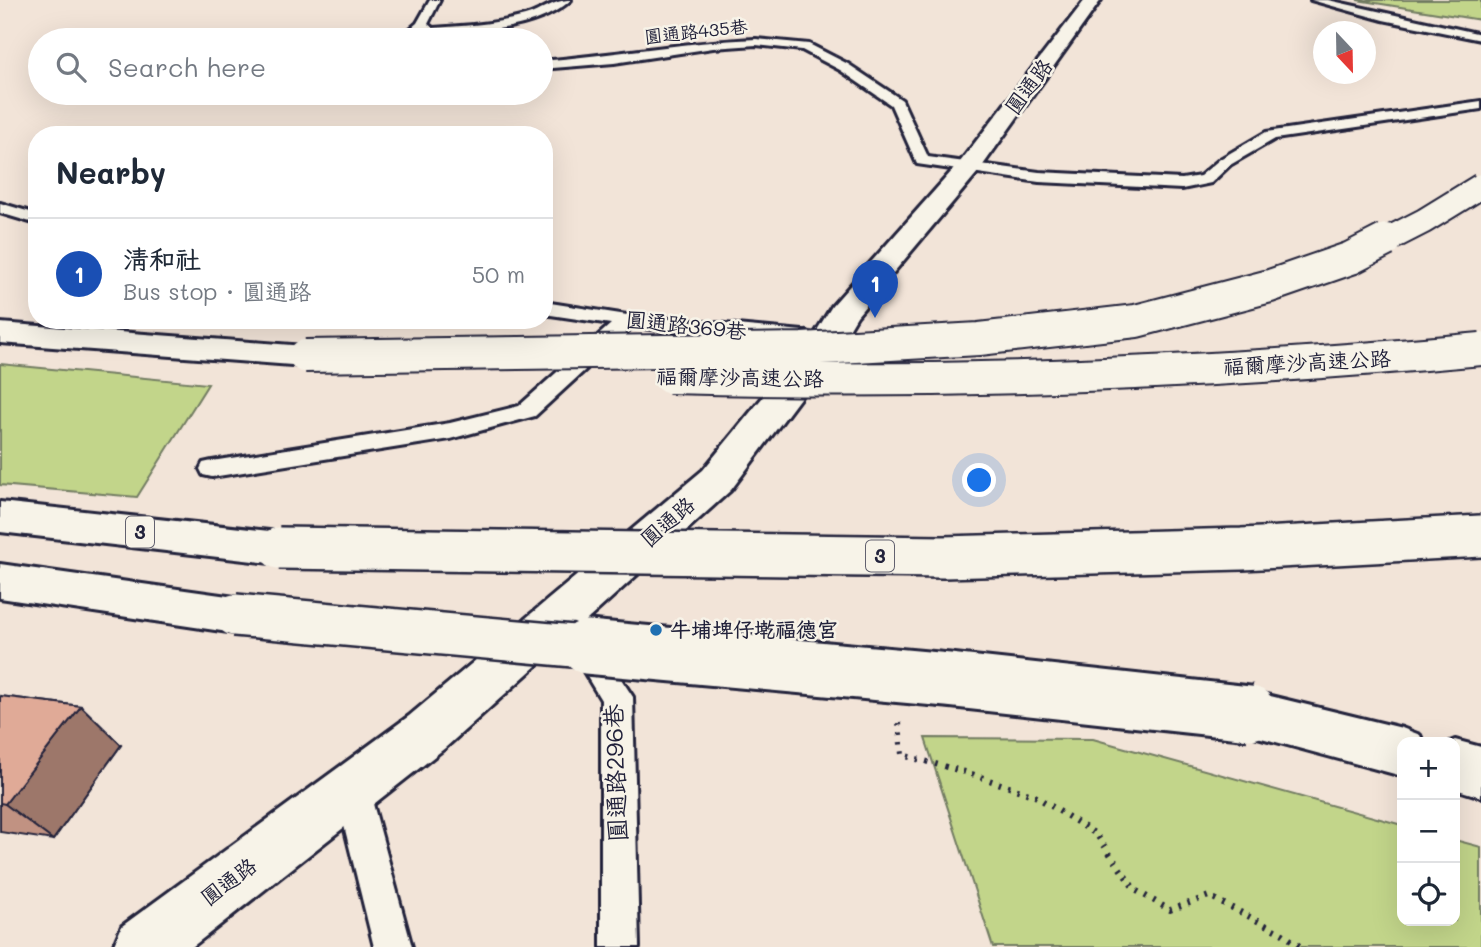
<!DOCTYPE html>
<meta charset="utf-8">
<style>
body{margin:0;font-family:Mali,"LXGW WenKai TC",sans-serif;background:#f6f6f7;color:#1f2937}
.controls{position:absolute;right:21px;bottom:21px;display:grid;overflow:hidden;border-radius:14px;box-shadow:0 7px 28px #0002}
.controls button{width:63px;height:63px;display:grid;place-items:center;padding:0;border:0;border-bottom:2px solid #e0e1e3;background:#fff;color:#1f2937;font:35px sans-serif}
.compass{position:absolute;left:1313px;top:21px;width:63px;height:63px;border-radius:50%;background:#fff;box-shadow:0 7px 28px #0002;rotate:158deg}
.you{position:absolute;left:980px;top:481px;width:24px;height:24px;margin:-18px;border:5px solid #fff;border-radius:50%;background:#1a73e8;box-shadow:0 0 0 10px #1a73e833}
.badge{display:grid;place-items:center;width:46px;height:46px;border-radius:50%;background:#1f6fb2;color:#fff;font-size:23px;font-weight:700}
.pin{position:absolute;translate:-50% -58px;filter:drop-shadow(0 2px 4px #0008)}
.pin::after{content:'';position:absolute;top:37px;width:24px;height:21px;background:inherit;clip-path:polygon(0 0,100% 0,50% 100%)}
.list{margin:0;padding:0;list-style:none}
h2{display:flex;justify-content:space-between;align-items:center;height:91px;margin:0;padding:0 28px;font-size:30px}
h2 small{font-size:23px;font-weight:400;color:#747a83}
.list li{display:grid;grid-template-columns:46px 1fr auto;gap:21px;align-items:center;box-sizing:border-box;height:112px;padding:0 28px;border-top:2px solid #e0e1e3}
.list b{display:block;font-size:26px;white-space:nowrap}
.list p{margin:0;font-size:23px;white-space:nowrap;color:#747a83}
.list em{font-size:23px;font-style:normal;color:#747a83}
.icon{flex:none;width:38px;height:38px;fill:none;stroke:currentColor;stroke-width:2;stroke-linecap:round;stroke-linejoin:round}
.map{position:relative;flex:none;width:1481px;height:947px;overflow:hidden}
.search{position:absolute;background:#fff;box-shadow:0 7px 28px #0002;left:28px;top:28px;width:525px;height:77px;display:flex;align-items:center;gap:18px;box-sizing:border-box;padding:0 24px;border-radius:38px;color:#747a83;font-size:26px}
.panel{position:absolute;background:#fff;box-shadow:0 7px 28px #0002;left:28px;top:126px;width:525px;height:203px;border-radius:28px}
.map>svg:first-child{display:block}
</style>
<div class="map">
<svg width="1481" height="947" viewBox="0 0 1481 947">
<rect width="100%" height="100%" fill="#f2e4d8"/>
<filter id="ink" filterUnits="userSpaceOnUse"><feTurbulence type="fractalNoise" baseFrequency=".0143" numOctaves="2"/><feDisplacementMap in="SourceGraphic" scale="14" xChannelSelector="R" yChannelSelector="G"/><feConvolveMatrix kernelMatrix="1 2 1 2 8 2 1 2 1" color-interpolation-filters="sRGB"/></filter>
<g filter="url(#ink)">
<g fill="#c2d58a" stroke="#727c62" stroke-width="2">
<polygon points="1357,0 1481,0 1481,20"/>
<polygon points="0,364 208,384 137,497 0,485"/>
<polygon points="925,738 1093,739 1402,825 1402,921 1455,921 1455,840 1481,847 1481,947 993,947"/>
</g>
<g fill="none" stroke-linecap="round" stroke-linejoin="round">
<g stroke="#22223b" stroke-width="6">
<g id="service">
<path d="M 430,0 L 440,0 L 428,24 L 433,28 C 464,26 495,24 525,16 C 542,11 553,0 571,0 C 535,32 476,31 430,35 L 422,31 L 410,40 L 397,40 L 417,23 Z"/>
<polygon points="1311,0 1328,0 1481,34 1481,40 1383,20"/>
<path d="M 756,39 L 809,44 L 848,64 L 902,100 L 928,157 L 1039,172 L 1182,179 L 1200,176 L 1220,159 L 1266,132 L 1481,101 L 1481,109 L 1275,139 L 1230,165 L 1211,183 L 1182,189 L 1039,182 L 917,164 L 891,105 L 840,70 L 802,50 L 756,45 L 713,48 L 614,63 L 541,69 L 541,61 C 613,55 684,42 756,39 Z"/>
<polygon points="0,203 37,214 37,224 0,213"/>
<polygon points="544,302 627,315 803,331 810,333 813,337 810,341 803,343 632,327 535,416 450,439 212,477 203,475 200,469 203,463 212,461 450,423 519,406 611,324 544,314"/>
<polygon points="584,635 594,638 633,697 639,947 601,947 601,700 569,647 574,638"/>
<polygon points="352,773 364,777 369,789 412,947 374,947 335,789 340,777"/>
</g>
</g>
<g stroke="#22223b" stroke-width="6">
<polygon id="tertiary" points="1085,0 1101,0 978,172 857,316 839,346 731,490 445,748 192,947 113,947 122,926 409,716 703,470 814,335 832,306 960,162"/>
</g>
<g stroke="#22223b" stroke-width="6">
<g id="motorway">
<polygon points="0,323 305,346 317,349 322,356 317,363 305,366 0,343"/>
<polygon points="0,502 279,532 294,537 300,548 294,559 279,564 0,532"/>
<polygon points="0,564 235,597 251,602 258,615 251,628 235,633 0,598"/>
<polygon points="1250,691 1402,728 1420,735 1423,742 1402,742 1402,776 1250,735 1232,729 1225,713 1232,697"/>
<polygon points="1455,740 1481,747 1481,797 1455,789 1455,742 1450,742"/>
</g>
</g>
<polyline stroke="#22223b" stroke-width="6" stroke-dasharray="2.5 7" stroke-linecap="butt" points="899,723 902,755 969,773 1035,796 1096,834 1135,890 1170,910 1209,896 1283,934 1301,947"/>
<use href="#service" fill="#f7f3e8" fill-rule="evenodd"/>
<use href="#tertiary" fill="#f7f3e8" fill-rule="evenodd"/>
<use href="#motorway" fill="#f7f3e8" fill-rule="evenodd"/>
<g stroke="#22223b" stroke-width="28" stroke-linecap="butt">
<polyline id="motorway-bridge-far3" points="1383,242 1424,221 1481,186"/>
</g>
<g stroke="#22223b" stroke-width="36" stroke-linecap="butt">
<g id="motorway-bridge-far2">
<polyline points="305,356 802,349 979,339 1136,321 1270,286 1351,258 1386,240"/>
<path d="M 669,377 C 941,385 1210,374 1481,349"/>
</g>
</g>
<g stroke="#22223b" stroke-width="46" stroke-linecap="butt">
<g id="motorway-bridge-far1">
<polyline points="279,548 943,557 1242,549 1481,536"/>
<polyline points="235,615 606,649"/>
</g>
</g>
<g stroke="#22223b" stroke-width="59" stroke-linecap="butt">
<polyline id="motorway-bridge" points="587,647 948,680 1250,713"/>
</g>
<use href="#motorway-bridge-far3" stroke="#f7f3e8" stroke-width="24"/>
<use href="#motorway-bridge-far2" stroke="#f7f3e8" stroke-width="32"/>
<use href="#motorway-bridge-far1" stroke="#f7f3e8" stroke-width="41"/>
<use href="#motorway-bridge" stroke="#f7f3e8" stroke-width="53"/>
</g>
<polygon fill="#c19282" stroke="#22223b" stroke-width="2" points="0,696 81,706 121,745 53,840 0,832"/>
<polygon fill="#9d776a" stroke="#22223b" stroke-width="2" points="81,706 121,745 53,840 5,804"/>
<polygon fill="#e0aa97" stroke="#22223b" stroke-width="2" points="0,696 81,706 5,804 0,803"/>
</g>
<circle fill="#1f6fb2" stroke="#f7f3e8" stroke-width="2.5" cx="656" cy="630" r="7"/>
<g text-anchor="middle" stroke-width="5" stroke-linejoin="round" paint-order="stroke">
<g font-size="18" fill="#22223b" stroke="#f7f3e8">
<text transform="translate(696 32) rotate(-6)" y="6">圓通路435巷</text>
</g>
<g fill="#f7f3e8" stroke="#62616f" stroke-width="2">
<rect x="126" y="516.5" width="28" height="31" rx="5"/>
<rect x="866" y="540.5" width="28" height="31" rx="5"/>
</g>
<g font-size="19" font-weight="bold" fill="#22223b">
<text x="140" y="539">3</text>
<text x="880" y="563">3</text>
</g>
<g font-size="21" fill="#22223b" stroke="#f7f3e8">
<text transform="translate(1029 87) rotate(-53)" y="7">圓通路</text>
<text transform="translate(686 326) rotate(6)" y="7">圓通路369巷</text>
<text transform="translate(1307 363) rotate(-3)" y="7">福爾摩沙高速公路</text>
<text transform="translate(740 378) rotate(1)" y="7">福爾摩沙高速公路</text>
<text transform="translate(668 522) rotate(-41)" y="7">圓通路</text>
<text transform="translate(229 882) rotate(-37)" y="7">圓通路</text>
</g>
<g font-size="21" font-weight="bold" fill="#22223b" stroke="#f7f3e8" text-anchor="start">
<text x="670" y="637">牛埔埤仔墘福德宮</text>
</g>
<g font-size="24" fill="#22223b" stroke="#f7f3e8">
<text transform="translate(616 773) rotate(-92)" y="8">圓通路296巷</text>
</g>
</g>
</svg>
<div class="controls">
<button>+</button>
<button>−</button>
<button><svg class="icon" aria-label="locate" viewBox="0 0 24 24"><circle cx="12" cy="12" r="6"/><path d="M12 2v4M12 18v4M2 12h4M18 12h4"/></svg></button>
</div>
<svg class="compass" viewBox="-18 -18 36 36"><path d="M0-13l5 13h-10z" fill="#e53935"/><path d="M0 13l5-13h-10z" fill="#747a83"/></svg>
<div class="you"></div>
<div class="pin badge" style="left:875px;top:318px;background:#1a4fb4">1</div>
<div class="search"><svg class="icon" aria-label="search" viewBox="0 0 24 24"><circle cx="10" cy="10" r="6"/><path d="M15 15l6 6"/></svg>Search here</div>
<section class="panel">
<h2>Nearby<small></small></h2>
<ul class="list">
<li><span class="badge" style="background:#1a4fb4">1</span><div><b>清和社</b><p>Bus stop · 圓通路</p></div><em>50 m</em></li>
</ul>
</section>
</div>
